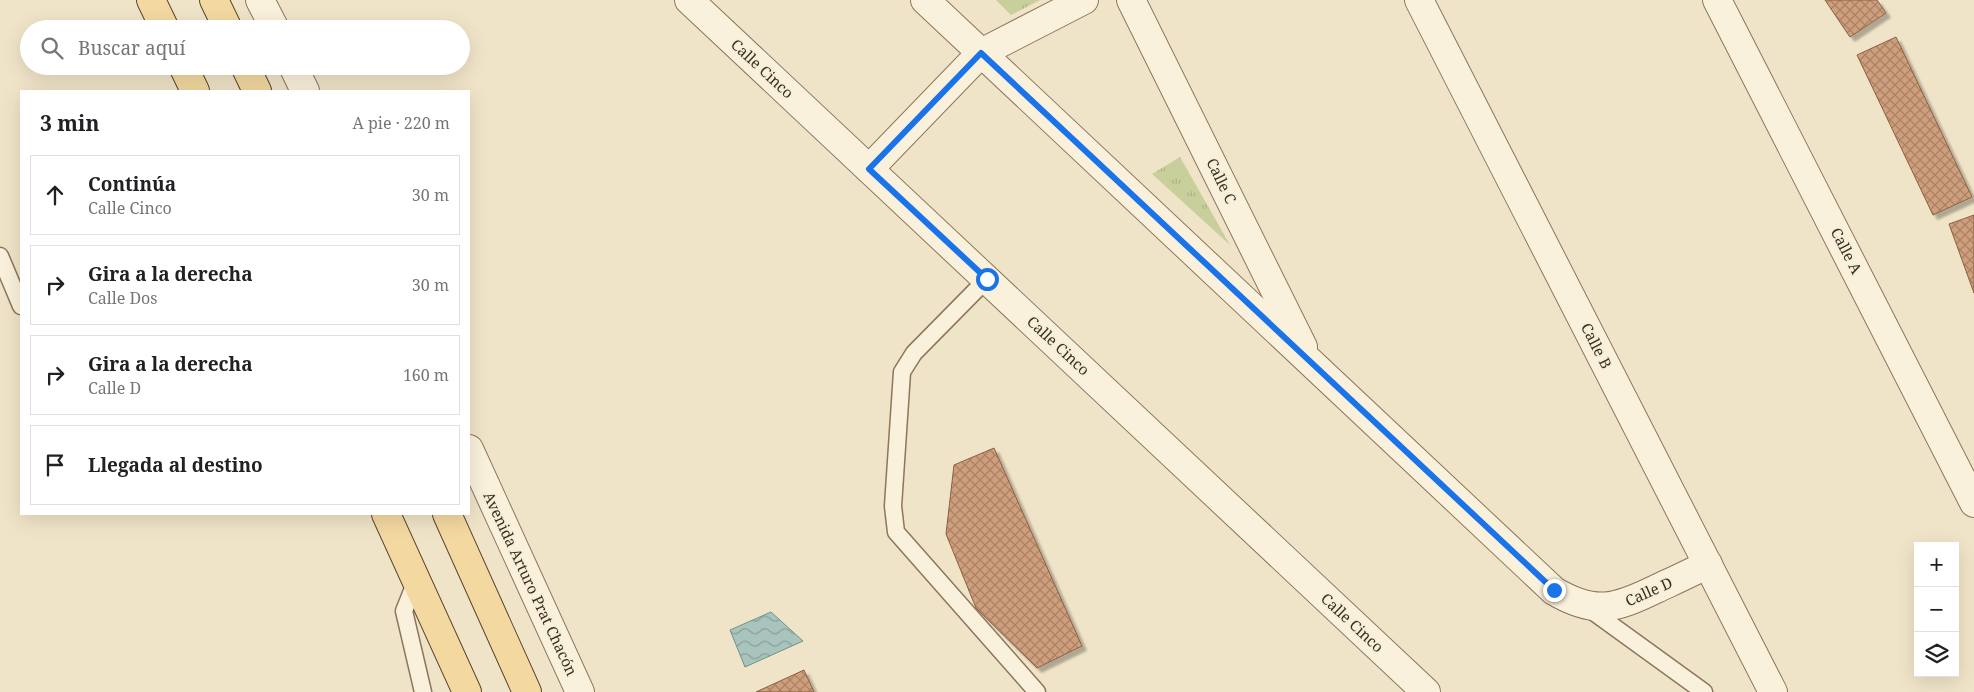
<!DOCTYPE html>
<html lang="es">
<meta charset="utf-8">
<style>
body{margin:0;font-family:"Noto Serif",serif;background:#f2f2f2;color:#202124}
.controls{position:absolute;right:15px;bottom:15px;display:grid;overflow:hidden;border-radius:0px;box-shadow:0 5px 20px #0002}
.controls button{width:45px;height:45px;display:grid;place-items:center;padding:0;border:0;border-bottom:1px solid #e0e0e0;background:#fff;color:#202124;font:25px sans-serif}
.stop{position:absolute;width:15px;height:15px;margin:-11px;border:4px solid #1a73e8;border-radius:50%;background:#fff}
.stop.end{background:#1a73e8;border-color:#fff;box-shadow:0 1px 5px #0008}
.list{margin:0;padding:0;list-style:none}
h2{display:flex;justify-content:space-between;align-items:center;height:65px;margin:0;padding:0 20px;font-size:21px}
h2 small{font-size:16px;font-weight:400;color:#757577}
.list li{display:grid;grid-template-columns:32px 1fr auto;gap:15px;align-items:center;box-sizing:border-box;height:80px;margin:0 10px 10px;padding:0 10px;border:1px solid #e0e0e0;border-radius:0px}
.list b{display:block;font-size:19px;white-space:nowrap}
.list p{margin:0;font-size:16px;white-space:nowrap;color:#757577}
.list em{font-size:16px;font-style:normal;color:#757577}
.icon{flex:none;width:28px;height:28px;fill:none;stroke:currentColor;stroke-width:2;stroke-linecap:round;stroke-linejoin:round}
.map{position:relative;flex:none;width:1974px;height:692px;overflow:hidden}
.search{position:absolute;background:#fff;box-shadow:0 5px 20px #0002;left:20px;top:20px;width:450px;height:55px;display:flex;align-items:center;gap:12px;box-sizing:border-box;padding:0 18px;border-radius:28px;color:#757577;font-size:19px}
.panel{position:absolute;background:#fff;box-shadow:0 5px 20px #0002;left:20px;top:90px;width:450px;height:425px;border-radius:0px}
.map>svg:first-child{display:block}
</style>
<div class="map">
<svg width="1974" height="692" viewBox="0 0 1974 692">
<defs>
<pattern id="grass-tufts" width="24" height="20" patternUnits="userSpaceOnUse" patternTransform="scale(1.25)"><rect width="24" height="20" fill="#c9cf9b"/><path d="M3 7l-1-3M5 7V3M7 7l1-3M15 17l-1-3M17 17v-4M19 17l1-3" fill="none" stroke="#aeb285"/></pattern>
<pattern id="water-waves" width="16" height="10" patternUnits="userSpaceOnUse" patternTransform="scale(1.25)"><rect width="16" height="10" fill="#a9c4bc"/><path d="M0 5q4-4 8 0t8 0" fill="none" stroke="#8ba098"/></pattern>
<pattern id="building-cross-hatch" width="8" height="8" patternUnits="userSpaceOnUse" patternTransform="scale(1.25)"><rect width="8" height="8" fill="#cf9f7d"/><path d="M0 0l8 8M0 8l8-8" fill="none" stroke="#a98266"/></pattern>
<filter id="shadow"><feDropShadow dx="4.5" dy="4.5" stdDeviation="1" flood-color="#0004"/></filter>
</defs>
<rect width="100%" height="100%" fill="#f0e4c8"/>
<g fill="url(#grass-tufts)">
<polygon points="996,0 1040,0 1011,15"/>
<polygon points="1180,157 1230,245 1152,174"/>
</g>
<polygon fill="url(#water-waves)" stroke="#6f938a" points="771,612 803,641 745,667 730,630"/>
<g fill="url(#building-cross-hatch)" stroke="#8d5f41" filter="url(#shadow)">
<polygon points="1825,0 1877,0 1886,13 1850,37"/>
<polygon points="1896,37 1972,197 1933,215 1857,55"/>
<polygon points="1974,215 1974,293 1949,224"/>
<polygon points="994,448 1082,646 1037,668 976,608 946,534 954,465"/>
<polygon points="804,670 814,692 756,692"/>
</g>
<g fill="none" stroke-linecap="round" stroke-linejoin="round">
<g stroke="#8d765c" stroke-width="19">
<g id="lane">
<polyline points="0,256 21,306"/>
<polyline points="987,279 914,353 902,372 893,506 896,532 1037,692"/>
<polyline points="416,581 404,611 423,692"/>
<polyline points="1588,608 1704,692"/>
</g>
</g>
<g stroke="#8d765c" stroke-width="30">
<g id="street">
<polyline points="260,0 275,29"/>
<polyline points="689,0 1426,692"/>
<path d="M 925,0 L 1554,591 C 1595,615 1615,609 1656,589 C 1673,581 1691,573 1708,564"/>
<polyline points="1131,0 1303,347"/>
<polyline points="1419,0 1773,692"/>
<polyline points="1717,0 1974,503"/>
<polyline points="293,66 305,91"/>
<polyline points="869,169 981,53 1084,0"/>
<polyline points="469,449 580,692"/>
</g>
</g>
<g stroke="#5b4430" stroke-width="30">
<g id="primary">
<polyline points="151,0 165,29"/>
<polyline points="214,0 228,29"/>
<polyline points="183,66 195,91"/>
<polyline points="245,66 257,91"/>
<polyline points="386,514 467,692"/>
<polyline points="447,514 527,692"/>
</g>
</g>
<use href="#lane" stroke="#faf1dc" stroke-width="16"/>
<use href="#street" stroke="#faf1dc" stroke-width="28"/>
<use href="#primary" stroke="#f3d9a0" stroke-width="28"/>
</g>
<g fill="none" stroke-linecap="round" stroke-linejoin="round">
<polyline stroke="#1a73e8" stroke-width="6" points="987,279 869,169 981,53 1554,590"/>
</g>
<g text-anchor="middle" stroke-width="4" stroke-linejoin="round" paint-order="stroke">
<g font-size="15" fill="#3d2e20" stroke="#f7eed8">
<text transform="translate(762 69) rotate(43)" y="5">Calle Cinco</text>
<text transform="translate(1221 181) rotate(64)" y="5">Calle C</text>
<text transform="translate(1846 251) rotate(63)" y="5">Calle A</text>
<text transform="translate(1058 346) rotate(43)" y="5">Calle Cinco</text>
<text transform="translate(1596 346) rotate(63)" y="5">Calle B</text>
<text transform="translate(530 584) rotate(65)" y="5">Avenida Arturo Prat Chacón</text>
<text transform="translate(1649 592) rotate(-24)" y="5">Calle D</text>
<text transform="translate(1352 623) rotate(43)" y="5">Calle Cinco</text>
</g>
</g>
</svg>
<div class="controls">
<button>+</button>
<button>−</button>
<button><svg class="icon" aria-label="layers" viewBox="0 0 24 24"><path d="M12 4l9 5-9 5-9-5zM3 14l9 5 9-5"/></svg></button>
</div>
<div class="stop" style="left:987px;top:279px"></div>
<div class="stop end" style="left:1554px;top:590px"></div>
<div class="search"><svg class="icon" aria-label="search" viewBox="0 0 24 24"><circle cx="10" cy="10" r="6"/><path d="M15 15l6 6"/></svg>Buscar aquí</div>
<section class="panel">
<h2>3 min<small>A pie · 220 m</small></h2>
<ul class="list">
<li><svg class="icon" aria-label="ahead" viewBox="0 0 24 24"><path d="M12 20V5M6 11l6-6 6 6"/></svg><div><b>Continúa</b><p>Calle Cinco</p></div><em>30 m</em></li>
<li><svg class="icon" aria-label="right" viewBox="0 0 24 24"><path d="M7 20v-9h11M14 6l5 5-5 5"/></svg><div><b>Gira a la derecha</b><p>Calle Dos</p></div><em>30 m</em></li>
<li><svg class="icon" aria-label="right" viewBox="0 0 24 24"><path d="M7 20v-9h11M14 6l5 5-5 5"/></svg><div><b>Gira a la derecha</b><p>Calle D</p></div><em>160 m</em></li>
<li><svg class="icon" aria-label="arrive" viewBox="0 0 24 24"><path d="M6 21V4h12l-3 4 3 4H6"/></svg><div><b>Llegada al destino</b></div></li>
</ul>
</section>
</div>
